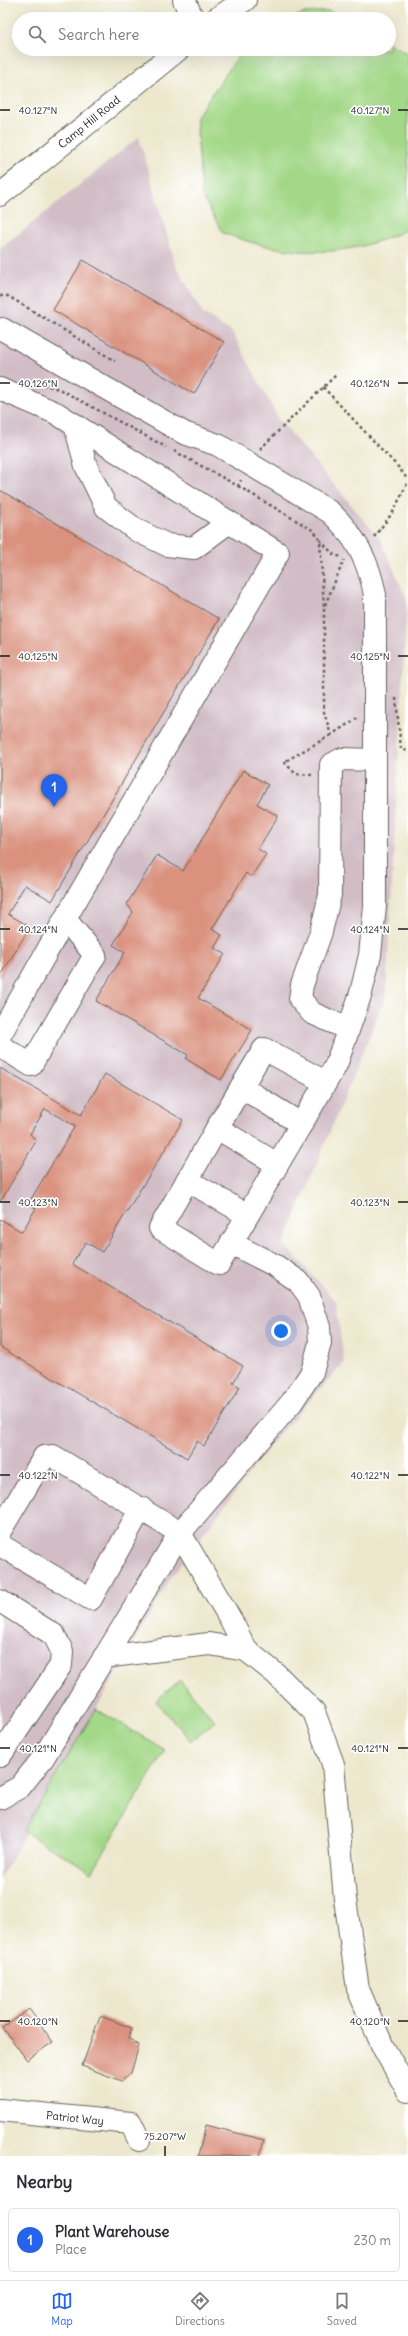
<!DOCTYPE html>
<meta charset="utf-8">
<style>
body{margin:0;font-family:Delius,sans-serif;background:#f7f7f7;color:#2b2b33}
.you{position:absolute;left:281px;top:1331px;width:14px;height:14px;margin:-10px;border:3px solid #fff;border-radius:50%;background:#1a73e8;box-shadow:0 0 0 6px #1a73e833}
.badge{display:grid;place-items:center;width:26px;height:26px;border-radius:50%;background:#2563eb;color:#fff;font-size:13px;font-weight:700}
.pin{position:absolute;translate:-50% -33px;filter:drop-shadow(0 1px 2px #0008)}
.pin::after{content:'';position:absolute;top:21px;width:14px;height:12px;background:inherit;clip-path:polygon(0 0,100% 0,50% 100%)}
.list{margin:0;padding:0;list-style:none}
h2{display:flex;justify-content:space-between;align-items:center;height:52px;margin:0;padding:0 16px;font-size:17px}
h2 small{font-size:13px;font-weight:400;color:#7c7c81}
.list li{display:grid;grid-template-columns:26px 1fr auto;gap:12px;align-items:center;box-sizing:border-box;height:64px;margin:0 8px 8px;padding:0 8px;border:1px solid #e1e1e2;border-radius:6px}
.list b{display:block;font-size:15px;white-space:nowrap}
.list p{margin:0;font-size:13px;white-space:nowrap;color:#7c7c81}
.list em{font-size:13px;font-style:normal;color:#7c7c81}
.icon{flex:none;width:22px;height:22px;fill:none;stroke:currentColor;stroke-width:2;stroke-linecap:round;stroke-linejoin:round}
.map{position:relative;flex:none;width:408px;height:2156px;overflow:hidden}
.search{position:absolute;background:#fff;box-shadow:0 4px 16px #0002;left:12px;right:12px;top:12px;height:44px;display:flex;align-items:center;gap:10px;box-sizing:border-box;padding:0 14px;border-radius:22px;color:#7c7c81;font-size:15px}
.sheet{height:124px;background:#fff}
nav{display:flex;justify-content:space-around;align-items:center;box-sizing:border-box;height:56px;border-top:1px solid #e1e1e2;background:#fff;font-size:11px;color:#7c7c81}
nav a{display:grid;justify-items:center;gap:2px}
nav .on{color:#2563eb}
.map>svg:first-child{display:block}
</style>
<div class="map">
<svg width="408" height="2156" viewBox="0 0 408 2156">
<rect width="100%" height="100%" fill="#fff"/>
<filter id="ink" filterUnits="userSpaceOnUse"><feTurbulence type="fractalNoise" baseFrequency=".025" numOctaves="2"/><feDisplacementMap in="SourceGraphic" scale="8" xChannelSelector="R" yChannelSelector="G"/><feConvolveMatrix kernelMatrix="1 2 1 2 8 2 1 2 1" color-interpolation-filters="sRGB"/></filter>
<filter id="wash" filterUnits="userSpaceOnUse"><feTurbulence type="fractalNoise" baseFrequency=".012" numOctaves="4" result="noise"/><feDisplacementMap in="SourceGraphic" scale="16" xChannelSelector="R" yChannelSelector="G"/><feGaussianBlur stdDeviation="0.9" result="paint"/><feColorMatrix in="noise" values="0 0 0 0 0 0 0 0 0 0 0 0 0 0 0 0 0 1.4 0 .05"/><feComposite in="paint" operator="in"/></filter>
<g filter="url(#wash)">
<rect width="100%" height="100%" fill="#ede8cd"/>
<polygon fill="#d2bdc7" points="139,137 176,266 203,314 232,332 279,420 381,540 407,600 386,995 284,1244 336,1301 344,1363 273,1441 170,1579 0,1879 0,249"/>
<g fill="#a3d888" stroke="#607a52">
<polygon points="329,11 350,19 290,19 304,13"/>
<path d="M 389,43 L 408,53 L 408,229 C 344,260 289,257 223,233 L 202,196 L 196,117 L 243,49 L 389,49 Z"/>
<polygon points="180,1680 215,1721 191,1741 156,1701"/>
<polygon points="96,1709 165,1750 92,1872 23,1831"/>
</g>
<g id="blocks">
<g fill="#da927f">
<polygon points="83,260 224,342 194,394 53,310"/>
<polygon points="0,490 219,619 52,901 25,885 8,914 30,927 0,977"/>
<polygon points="243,770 268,785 257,804 278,816 258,849 266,854 251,877 246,873 212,929 222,935 214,948 225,954 198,998 252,1030 221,1080 186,1059 188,1055 96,1001 125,952 113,945 133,912 127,904 157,855 183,871"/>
<polygon points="0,1068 81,1115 105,1074 183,1120 102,1252 86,1242 72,1264 243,1366 233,1383 240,1387 204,1446 197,1441 187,1458 0,1347 0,1219 22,1232 36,1208 28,1204 75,1126 45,1109 30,1134 36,1141 0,1202"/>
<polygon points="29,2009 53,2042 27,2060 3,2028"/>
<polygon points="100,2016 132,2028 128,2038 139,2045 131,2073 122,2081 82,2066"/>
<polygon points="206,2125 264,2140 260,2156 198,2156"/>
</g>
</g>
</g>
<g filter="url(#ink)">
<use href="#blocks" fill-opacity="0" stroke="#65635a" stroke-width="1"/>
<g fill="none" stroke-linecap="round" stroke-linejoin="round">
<g stroke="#65635a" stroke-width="24">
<g id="minor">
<polyline points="184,0 193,19"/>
<polyline points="216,19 245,0"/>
<polyline points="0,195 179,49"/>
<path d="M 2,329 L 184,433 L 218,445 L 330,512 C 355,535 369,561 375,595 L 375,906 L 370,955 L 361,993 L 336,1065 L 219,1264 L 160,1228 L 217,1128"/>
<polyline points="0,389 56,413 278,553 65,919 0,1035"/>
<polyline points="75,425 86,466 106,507 136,530 167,545 194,548 229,522"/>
<polyline points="348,1029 312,1013 300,999 302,985 321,932 330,895 331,765 342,759 375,760"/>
<polyline points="0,1046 31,1065 95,955 65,919"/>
<polyline points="241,1087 301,1124"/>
<polyline points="277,1164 217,1128 264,1049 325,1082"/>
<polyline points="187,1180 247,1215"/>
<polyline points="0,1531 44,1457 53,1456 180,1533 231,1620 246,1650 276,1674 314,1712 333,1764 345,1899 358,1989 383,2047 408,2091"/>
<polyline points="0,1545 91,1599 141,1508"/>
<polyline points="0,1601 54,1635 62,1651 61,1665 0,1756"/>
<polyline points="104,1657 209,1644 246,1650"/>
<polyline points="0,1798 20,1787 43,1758 180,1533 292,1402 312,1372 320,1343 319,1327 309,1296 298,1281 276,1266 231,1243"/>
<polyline points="0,2110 131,2123 139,2140"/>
</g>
</g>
<g stroke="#65635a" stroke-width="2.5" stroke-dasharray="3 3" stroke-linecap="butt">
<polyline points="0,296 8,296 115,361"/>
<polyline points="37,383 59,389 166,447"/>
<polyline points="323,387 399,468 408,480"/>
<polyline points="260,449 337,374"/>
<polyline points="174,451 238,486 241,480"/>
<polyline points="238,486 314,531 320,540 324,608 324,712 331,735 357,718"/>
<polyline points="374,537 393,512 408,482"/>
<polyline points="320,540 334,555 342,557"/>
<polyline points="325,605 344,560"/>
<polyline points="396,698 401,749 408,751"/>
<polyline points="312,775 296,774 284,762 331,735"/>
</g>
<use href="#minor" stroke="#fff" stroke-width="22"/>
</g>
</g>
<path fill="none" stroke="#1c1c1c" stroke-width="1.5" d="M 0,110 L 10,110M 398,110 L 408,110M 0,383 L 10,383M 398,383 L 408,383M 0,656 L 10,656M 398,656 L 408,656M 0,929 L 10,929M 398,929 L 408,929M 0,1202 L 10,1202M 398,1202 L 408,1202M 0,1475 L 10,1475M 398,1475 L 408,1475M 0,1748 L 10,1748M 398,1748 L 408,1748M 0,2021 L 10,2021M 398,2021 L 408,2021M 165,2146 L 165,2156"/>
<g text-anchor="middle" stroke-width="3.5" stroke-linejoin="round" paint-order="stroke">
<g font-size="11" fill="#1c1c1c" stroke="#fff">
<text transform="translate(89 122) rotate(-39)" y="4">Camp Hill Road</text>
<text transform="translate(75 2118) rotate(6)" y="4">Patriot Way</text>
</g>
</g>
<g font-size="10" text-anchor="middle" fill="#1c1c1c" stroke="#fff" stroke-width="3.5" stroke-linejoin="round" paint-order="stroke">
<text x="38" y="114">40.127°N</text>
<text x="370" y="114">40.127°N</text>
<text x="38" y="387">40.126°N</text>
<text x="370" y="387">40.126°N</text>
<text x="38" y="660">40.125°N</text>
<text x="370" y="660">40.125°N</text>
<text x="38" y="933">40.124°N</text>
<text x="370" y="933">40.124°N</text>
<text x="38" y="1206">40.123°N</text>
<text x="370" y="1206">40.123°N</text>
<text x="38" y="1479">40.122°N</text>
<text x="370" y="1479">40.122°N</text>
<text x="38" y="1752">40.121°N</text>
<text x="370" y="1752">40.121°N</text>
<text x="38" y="2025">40.120°N</text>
<text x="370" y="2025">40.120°N</text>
<text x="165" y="2140">75.207°W</text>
</g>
</svg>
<div class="you"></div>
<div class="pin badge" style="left:54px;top:807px">1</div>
<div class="search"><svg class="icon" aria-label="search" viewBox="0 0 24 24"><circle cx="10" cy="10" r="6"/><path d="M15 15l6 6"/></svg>Search here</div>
</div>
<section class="sheet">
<h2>Nearby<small></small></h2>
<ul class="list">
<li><span class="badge">1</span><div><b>Plant Warehouse</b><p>Place</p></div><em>230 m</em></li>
</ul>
</section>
<nav>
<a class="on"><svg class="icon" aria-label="map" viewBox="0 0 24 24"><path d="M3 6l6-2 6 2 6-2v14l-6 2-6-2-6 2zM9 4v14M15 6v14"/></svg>Map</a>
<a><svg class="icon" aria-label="directions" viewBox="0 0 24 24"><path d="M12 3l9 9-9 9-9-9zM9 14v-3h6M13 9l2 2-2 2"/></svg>Directions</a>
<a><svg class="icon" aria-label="saved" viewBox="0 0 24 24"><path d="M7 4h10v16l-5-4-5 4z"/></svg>Saved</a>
</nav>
